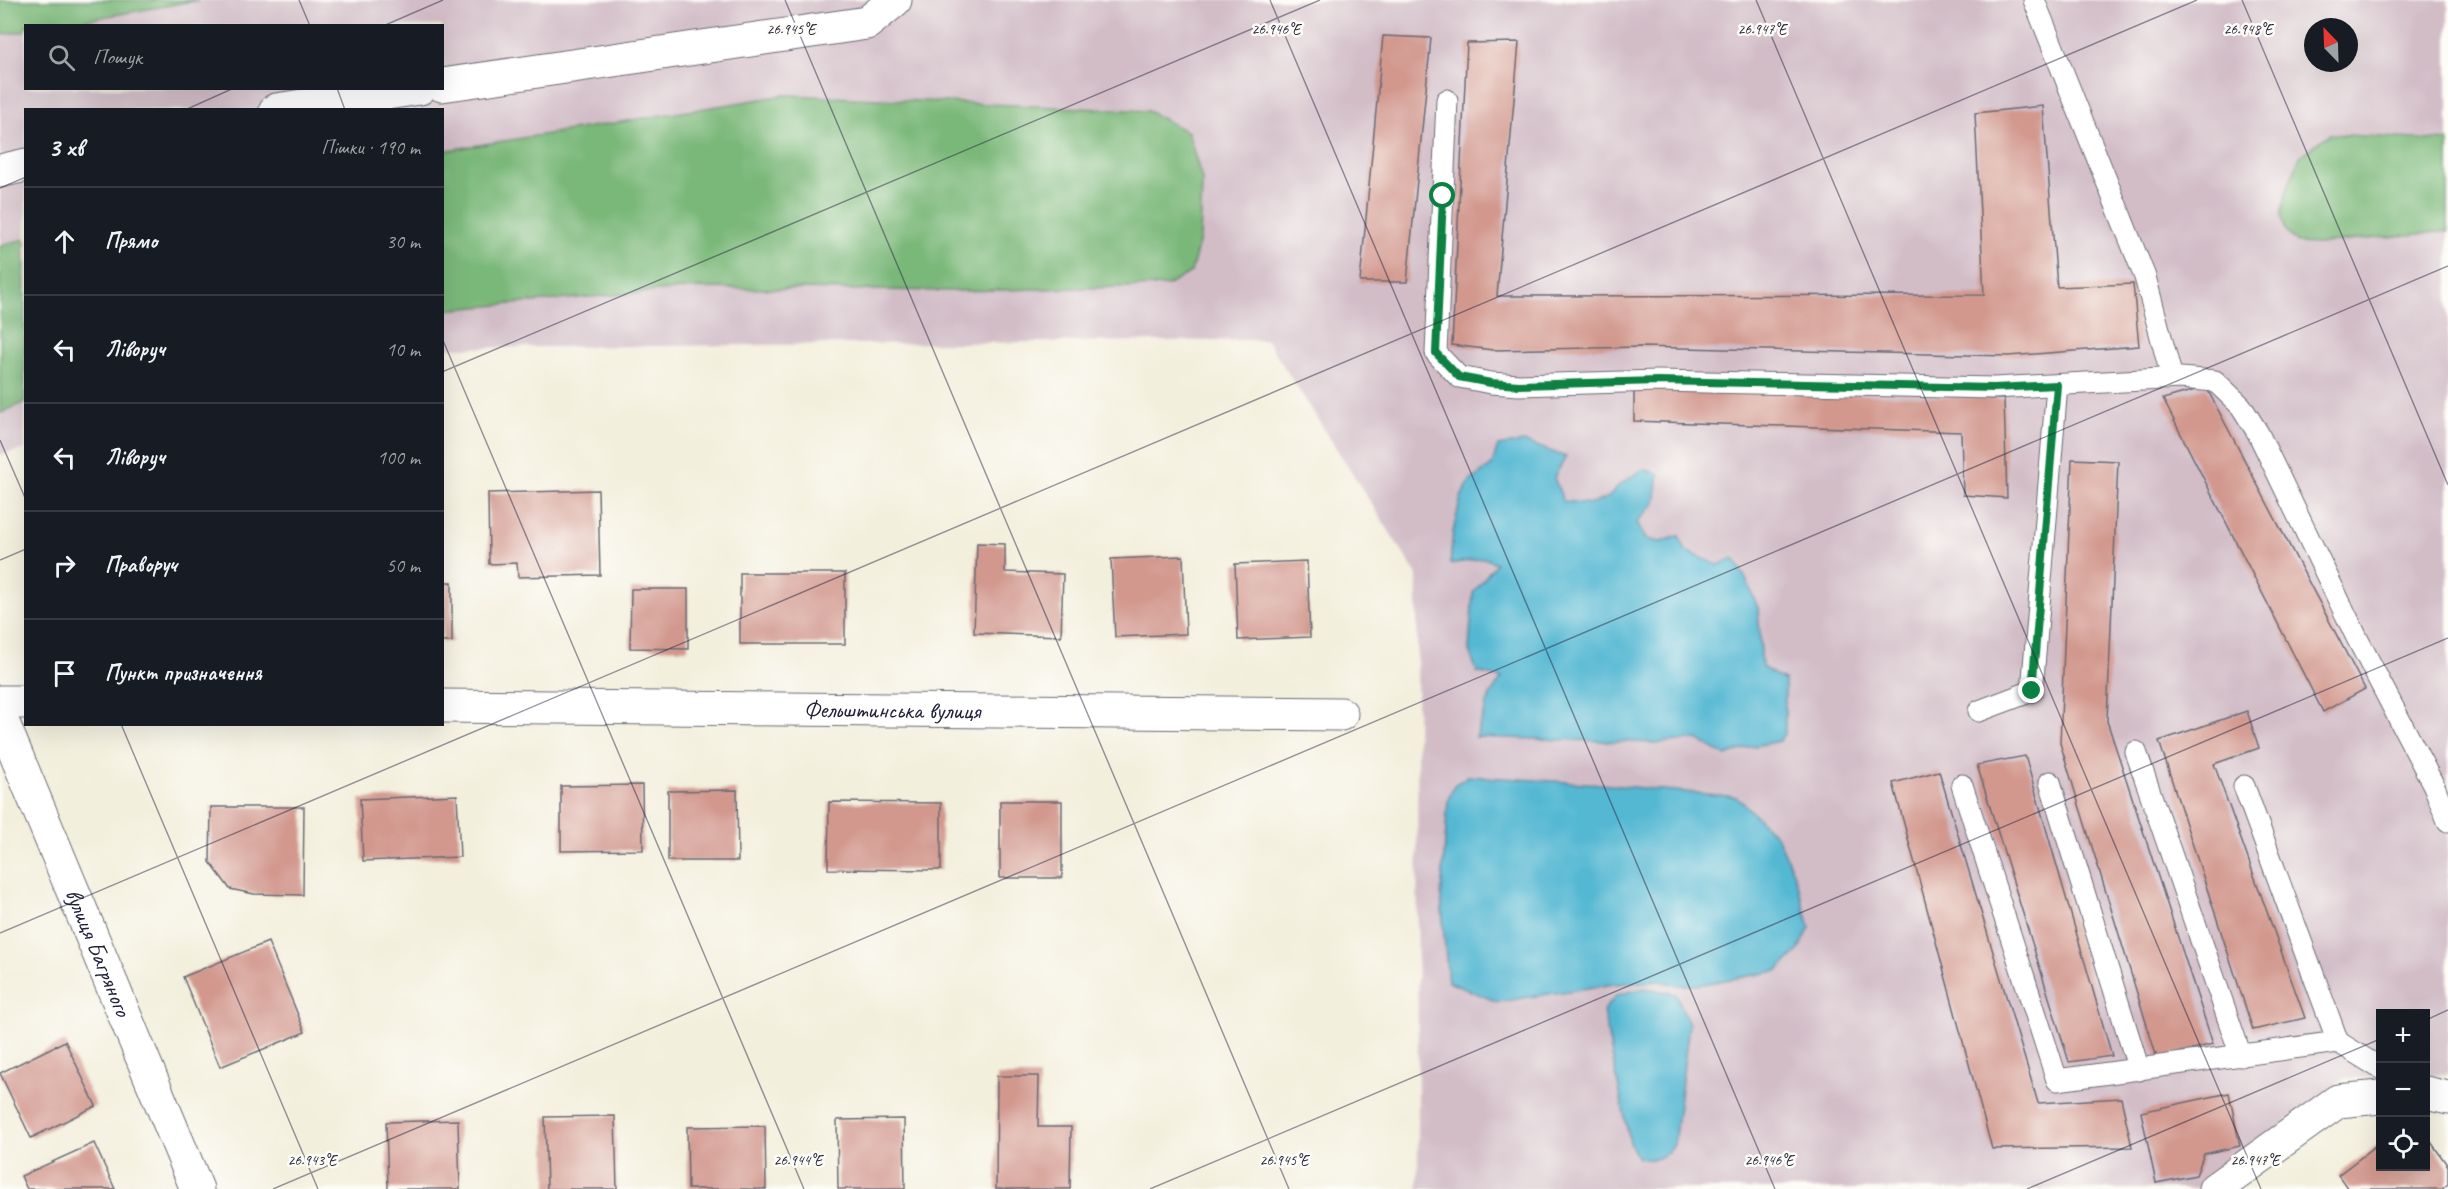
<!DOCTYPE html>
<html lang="uk">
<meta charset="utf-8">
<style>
body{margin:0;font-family:Caveat,sans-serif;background:#20242c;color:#f1f3f6}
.controls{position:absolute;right:18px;bottom:18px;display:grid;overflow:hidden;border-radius:0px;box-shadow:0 6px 24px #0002}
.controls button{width:54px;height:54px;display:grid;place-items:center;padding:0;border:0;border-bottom:2px solid #363941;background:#171b24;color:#f1f3f6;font:30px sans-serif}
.compass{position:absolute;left:2304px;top:18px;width:54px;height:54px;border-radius:50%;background:#171b24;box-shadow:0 6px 24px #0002;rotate:337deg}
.stop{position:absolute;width:18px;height:18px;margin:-14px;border:4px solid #0b8043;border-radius:50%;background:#fff}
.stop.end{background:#0b8043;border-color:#fff;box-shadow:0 2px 6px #0008}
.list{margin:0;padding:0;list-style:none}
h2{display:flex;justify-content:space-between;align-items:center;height:78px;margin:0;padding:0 24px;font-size:26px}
h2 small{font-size:20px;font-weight:400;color:#9ea1a6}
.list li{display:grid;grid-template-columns:39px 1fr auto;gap:18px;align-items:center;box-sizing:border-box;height:108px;padding:0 24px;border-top:2px solid #363941}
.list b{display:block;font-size:22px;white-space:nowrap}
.list em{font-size:20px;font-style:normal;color:#9ea1a6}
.icon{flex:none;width:33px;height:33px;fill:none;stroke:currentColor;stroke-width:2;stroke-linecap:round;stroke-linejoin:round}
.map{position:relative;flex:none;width:2448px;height:1189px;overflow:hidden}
.search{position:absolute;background:#171b24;box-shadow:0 6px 24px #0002;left:24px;top:24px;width:420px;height:66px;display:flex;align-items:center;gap:15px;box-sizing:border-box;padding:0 21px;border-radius:0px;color:#9ea1a6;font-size:22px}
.panel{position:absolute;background:#171b24;box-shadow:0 6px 24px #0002;left:24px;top:108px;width:420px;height:618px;border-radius:0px}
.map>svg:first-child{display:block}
</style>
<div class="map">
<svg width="2448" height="1189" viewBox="0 0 2448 1189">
<rect width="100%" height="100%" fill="#fdfcf7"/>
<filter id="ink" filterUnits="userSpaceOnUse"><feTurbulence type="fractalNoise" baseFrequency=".0167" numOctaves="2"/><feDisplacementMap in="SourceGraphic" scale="12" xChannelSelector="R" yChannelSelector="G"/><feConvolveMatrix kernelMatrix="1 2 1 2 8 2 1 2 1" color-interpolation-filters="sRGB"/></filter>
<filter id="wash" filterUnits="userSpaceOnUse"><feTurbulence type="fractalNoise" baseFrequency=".008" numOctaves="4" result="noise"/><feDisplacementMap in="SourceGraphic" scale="24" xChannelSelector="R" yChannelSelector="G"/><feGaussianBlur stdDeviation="1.35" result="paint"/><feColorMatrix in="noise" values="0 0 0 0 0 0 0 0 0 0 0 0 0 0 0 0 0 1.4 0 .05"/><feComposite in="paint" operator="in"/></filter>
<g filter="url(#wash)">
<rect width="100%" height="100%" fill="#f3efdd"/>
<path fill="#d2bdc7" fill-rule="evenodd" d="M 0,0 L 2448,0 L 2448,1074 L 2426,1075 L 2426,1014 L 2380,1014 L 2380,1077 L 2346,1078 L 2197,1189 L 1418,1189 L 1417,575 L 1267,340 L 443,348 L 442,110 L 26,110 L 25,449 L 0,455 ZM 26,26 L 442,26 L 442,88 L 26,88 ZM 2313,27 L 2349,27 L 2349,63 L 2313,63 Z"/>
<g fill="#7ab879" stroke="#4e6d5a" stroke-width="1.5">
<polygon points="0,0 199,0 58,25 26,26 25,31 0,35"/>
<polygon points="785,95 1148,111 1188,132 1202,180 1200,239 1191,272 1167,286 959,291 693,288 443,310 443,151"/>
<polygon points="2330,134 2448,141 2448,231 2317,244 2297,243 2286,232 2281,214 2289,184 2301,155"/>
<polygon points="25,239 25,402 0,413 0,246"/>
</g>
<g fill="#55b8d3" stroke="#3c6d87" stroke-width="1.5">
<polygon points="1525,442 1566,457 1554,477 1563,501 1592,504 1609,497 1618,486 1643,469 1659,474 1655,503 1637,522 1646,539 1660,542 1679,536 1686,551 1718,565 1734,558 1746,579 1758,608 1762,667 1785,681 1785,733 1779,741 1749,747 1726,756 1697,739 1660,743 1476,737 1490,695 1502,678 1477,672 1469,650 1473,593 1496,563 1484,558 1450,564 1453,532 1461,497 1470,481 1492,465 1498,446"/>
<polygon points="1468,776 1600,784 1737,797 1778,838 1795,877 1810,927 1798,951 1777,971 1697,985 1676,985 1660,981 1614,984 1498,1002 1448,982 1441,898 1448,800 1454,785"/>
<path d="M 1645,988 L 1676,994 L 1689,1024 L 1674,1144 C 1663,1160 1657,1161 1638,1158 L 1630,1143 L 1603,1011 L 1617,995 Z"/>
</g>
<g id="blocks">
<g fill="#d2988e">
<polygon points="1383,36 1431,38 1407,282 1360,282"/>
<polygon points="1519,42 1497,296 1984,295 1975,113 2043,106 2057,287 2133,284 2139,346 2008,356 1641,347 1493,350 1452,345 1467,43"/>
<polygon points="2206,387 2365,689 2323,712 2163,399"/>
<polygon points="1634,388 2004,399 2007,498 1963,495 1961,432 1634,421"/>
<polygon points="2072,459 2118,461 2107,721 2213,1044 2157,1058 2060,743"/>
<polygon points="598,490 600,575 518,577 517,563 489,564 488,493"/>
<polygon points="977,543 1005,544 1005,572 1063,574 1061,636 974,633"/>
<polygon points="1183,556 1186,634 1115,637 1111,559"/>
<polygon points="1307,561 1310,637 1238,640 1235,564"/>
<rect x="740" y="573" width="105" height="71"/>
<rect x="442" y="582" width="10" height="60"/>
<polygon points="631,589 688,589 688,649 630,648"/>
<polygon points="2247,711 2259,748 2214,764 2305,1018 2253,1030 2159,741"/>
<polygon points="2025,756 2112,1056 2069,1062 1977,765"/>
<polygon points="1939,771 2038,1103 2121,1098 2132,1147 1992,1149 1893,783"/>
<polygon points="642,785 643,850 561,851 561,786"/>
<polygon points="737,790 738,861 668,861 668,791"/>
<polygon points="457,795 460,857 363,861 360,799"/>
<rect x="1000" y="801" width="62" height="77"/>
<polygon points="829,802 941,803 941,870 828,869"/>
<polygon points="211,807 304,807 303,895 254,894 230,889 210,862"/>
<polygon points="268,942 305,1032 220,1067 183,977"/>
<polygon points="65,1041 96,1106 31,1138 0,1073"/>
<polygon points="997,1076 1039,1076 1038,1127 1071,1127 1070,1189 996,1189"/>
<polygon points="2229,1093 2240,1146 2204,1154 2196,1175 2156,1183 2141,1112"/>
<polygon points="615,1116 617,1189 547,1189 545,1117"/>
<polygon points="904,1119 905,1189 838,1189 837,1120"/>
<polygon points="458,1120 460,1189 388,1189 386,1122"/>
<polygon points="765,1126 766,1189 688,1189 687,1127"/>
<polygon points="2426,1135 2448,1166 2448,1184 2442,1189 2348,1189 2338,1175 2380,1143 2380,1167 2426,1167"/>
<polygon points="94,1143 115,1189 27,1189 21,1176"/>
</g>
</g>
</g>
<g filter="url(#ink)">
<use href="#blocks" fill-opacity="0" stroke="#6b6a74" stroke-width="1.5"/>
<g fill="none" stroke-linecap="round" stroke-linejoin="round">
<g stroke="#6b6a74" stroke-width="23">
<g id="service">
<polyline points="2034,0 2145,277 2172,378"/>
<polyline points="1447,100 1436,353 1459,377 1491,383 1519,385 1658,381 1994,388 2180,378 2215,381 2241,406 2258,433 2357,638 2434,786 2448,821"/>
<polyline points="1979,711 2032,691 2057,385"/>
<polyline points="2136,752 2241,1056"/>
<polyline points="2050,782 2139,1070"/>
<polyline points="1962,785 2057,1080 2338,1042 2380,1068"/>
<polyline points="2244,786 2338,1042"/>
</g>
</g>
<g stroke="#6b6a74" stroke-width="35">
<g id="minor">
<polyline points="442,85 867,23 895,0"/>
<polyline points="276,110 420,88"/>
<polyline points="0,171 26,165"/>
<polyline points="0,702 26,702"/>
<path id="s1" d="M 442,706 L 1341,714"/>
<path id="s2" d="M 0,716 L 197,1189"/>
<polyline points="2426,1093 2448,1098"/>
<polyline points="2215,1189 2338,1101 2380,1097"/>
</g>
</g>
<use href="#service" stroke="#fff" stroke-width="21"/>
<use href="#minor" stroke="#fff" stroke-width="33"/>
</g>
</g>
<g fill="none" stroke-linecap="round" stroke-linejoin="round" filter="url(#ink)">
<polyline stroke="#0b8043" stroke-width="8" points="1443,196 1436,353 1459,377 1491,383 1519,385 1658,381 1994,388 2057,385 2032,691"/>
</g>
<path fill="none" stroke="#22223b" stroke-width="1.5" stroke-opacity="0.45" d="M 299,0 L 310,26M 785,0 L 1289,1189M 1270,0 L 1775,1189M 1756,0 L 2261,1189M 2242,0 L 2448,485M 383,26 L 443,0M 337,88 L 345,110M 185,110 L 234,88M 0,188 L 26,177M 442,338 L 804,1189M 442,372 L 1320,0M 0,440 L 26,500M 0,560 L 26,549M 121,724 L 318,1189M 0,933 L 2197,0M 2426,1020 L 2448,1010M 273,1189 L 2448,266M 1150,1189 L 2448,638M 2027,1189 L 2380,1039"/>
<g text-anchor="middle" stroke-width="5" stroke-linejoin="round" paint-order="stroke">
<g font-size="24" fill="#22223b" stroke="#fdfcf7">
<text dy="8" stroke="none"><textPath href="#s1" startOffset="450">Фельштинська вулиця</textPath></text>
<text dy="8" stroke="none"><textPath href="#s2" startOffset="256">вулиця Багряного</textPath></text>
</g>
</g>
<g font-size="15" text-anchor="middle" fill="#22223b" stroke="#fdfcf7" stroke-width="5" stroke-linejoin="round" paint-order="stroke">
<text x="791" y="34">26.945°E</text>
<text x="1276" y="34">26.946°E</text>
<text x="1762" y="34">26.947°E</text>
<text x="2248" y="34">26.948°E</text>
<text x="312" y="1165">26.943°E</text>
<text x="798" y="1165">26.944°E</text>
<text x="1284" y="1165">26.945°E</text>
<text x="1769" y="1165">26.946°E</text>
<text x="2255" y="1165">26.947°E</text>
</g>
</svg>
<div class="controls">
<button>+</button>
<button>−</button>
<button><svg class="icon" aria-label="locate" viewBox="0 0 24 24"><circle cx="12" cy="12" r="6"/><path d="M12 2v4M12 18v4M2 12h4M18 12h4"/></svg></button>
</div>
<svg class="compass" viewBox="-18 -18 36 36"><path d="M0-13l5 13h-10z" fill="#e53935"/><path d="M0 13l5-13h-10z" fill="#9ea1a6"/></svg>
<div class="stop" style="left:1443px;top:196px"></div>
<div class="stop end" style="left:2032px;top:691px"></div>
<div class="search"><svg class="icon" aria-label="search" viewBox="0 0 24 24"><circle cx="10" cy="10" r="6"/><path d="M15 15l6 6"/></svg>Пошук</div>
<section class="panel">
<h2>3 хв<small>Пішки · 190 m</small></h2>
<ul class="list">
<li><svg class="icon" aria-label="ahead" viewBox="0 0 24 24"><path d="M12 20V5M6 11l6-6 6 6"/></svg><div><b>Прямо</b></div><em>30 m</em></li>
<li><svg class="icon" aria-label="left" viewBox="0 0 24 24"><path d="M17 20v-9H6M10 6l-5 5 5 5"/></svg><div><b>Ліворуч</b></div><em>10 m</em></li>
<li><svg class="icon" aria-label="left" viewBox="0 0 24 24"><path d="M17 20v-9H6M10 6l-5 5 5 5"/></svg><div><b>Ліворуч</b></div><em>100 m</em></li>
<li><svg class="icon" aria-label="right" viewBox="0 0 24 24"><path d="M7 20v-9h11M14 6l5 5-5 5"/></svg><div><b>Праворуч</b></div><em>50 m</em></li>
<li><svg class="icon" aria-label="arrive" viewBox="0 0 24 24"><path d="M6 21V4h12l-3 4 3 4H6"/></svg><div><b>Пункт призначення</b></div></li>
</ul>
</section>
</div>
